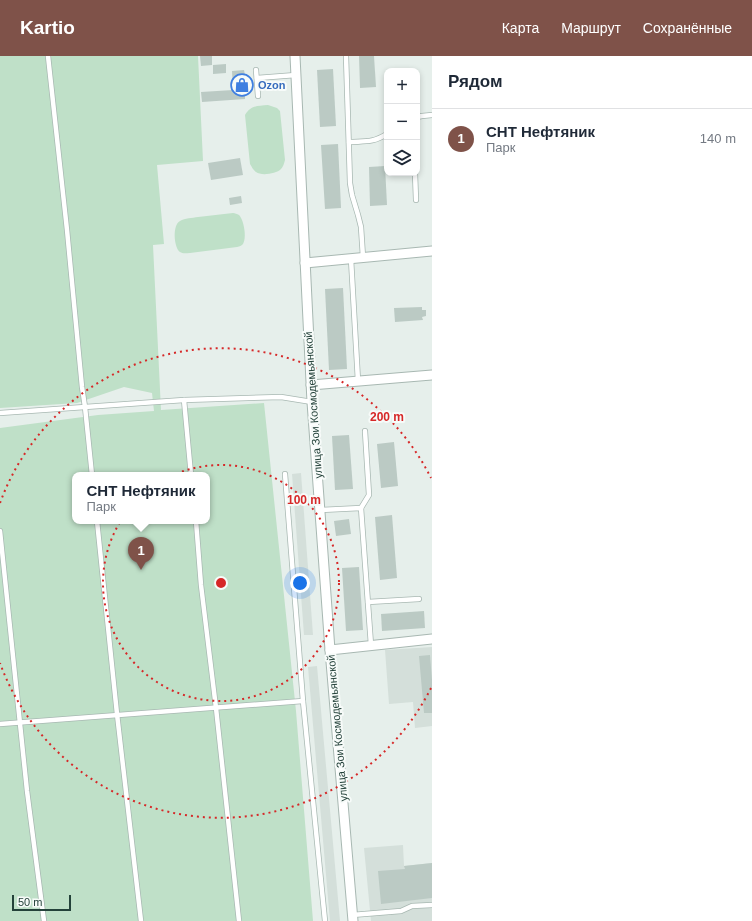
<!DOCTYPE html>
<html lang="ru">
<meta charset="utf-8">
<style>
body{margin:0;font-family:Arial,sans-serif;background:#f6f6f7;color:#1f2937}
.controls{position:absolute;right:12px;top:12px;display:grid;overflow:hidden;border-radius:8px;box-shadow:0 2px 6px #0003}
.controls button{width:36px;height:36px;display:grid;place-items:center;padding:0;border:0;border-bottom:1px solid #e0e1e3;background:#fff;color:#1f2937;font:20px sans-serif}
.scale{position:absolute;left:12px;bottom:10px;width:59px;box-sizing:border-box;padding-left:4px;border:2px solid #24423a;border-top:0;font-size:11px;line-height:14px;white-space:nowrap;color:#24423a;-webkit-text-stroke:3px #f7fbf9;paint-order:stroke}
.you{position:absolute;left:300px;top:527px;width:14px;height:14px;margin:-10px;border:3px solid #fff;border-radius:50%;background:#1a73e8;box-shadow:0 0 0 6px #1a73e833}
.badge{display:grid;place-items:center;width:26px;height:26px;border-radius:50%;background:#7f5249;color:#fff;font-size:13px;font-weight:700}
.pin{position:absolute;translate:-50% -33px;filter:drop-shadow(0 1px 2px #0008)}
.pin::after{content:'';position:absolute;top:21px;width:14px;height:12px;background:inherit;clip-path:polygon(0 0,100% 0,50% 100%)}
.popup{position:absolute;left:72px;top:416px;width:138px;height:52px;box-sizing:border-box;display:grid;place-content:center;border-radius:8px;background:#fff;filter:drop-shadow(0 1px 3px #0005);font-size:13px;white-space:nowrap;color:#747a83}
.popup b{font-size:15px;color:#1f2937}
.popup::after{content:'';position:absolute;left:50%;top:100%;margin-left:-8px;border:8px solid transparent;border-top-color:#fff}
.list{margin:0;padding:0;list-style:none}
h2{display:flex;justify-content:space-between;align-items:center;height:52px;margin:0;padding:0 16px;font-size:17px}
h2 small{font-size:13px;font-weight:400;color:#747a83}
.list li{display:grid;grid-template-columns:26px 1fr auto;gap:12px;align-items:center;box-sizing:border-box;height:60px;padding:0 16px;border-top:1px solid #e0e1e3}
.list b{display:block;font-size:15px;white-space:nowrap}
.list p{margin:0;font-size:13px;white-space:nowrap;color:#747a83}
.list em{font-size:13px;font-style:normal;color:#747a83}
.icon{flex:none;width:22px;height:22px;fill:none;stroke:currentColor;stroke-width:2;stroke-linecap:round;stroke-linejoin:round}
.map{position:relative;flex:none;width:432px;height:865px;overflow:hidden}
header{display:flex;align-items:center;gap:24px;box-sizing:border-box;height:56px;padding:0 20px;background:#7f5249;color:#fff}
header strong{font-size:19px}
nav{display:flex;gap:22px;margin-inline-start:auto;font-size:14px}
main{display:flex}
aside{flex:1;background:#fff}
.map>svg:first-child{display:block}
</style>
<header>
<strong>Kartio</strong>
<nav><a>Карта</a><a>Маршрут</a><a>Сохранённые</a></nav>
</header>
<main>
<div class="map">
<svg width="432" height="865" viewBox="0 0 432 865">
<rect width="100%" height="100%" fill="#e6efeb"/>
<g fill="#d4dfda">
<polygon points="301,417 313,579 304,579 292,418"/>
<polygon points="432,591 432,670 415,672 413,646 389,648 385,594"/>
<polygon points="317,610 340,865 330,865 308,611"/>
<polygon points="403,789 404,810 432,807 432,865 371,865 364,792"/>
</g>
<g fill="#bfe0c8" fill-rule="evenodd">
<path d="M 0,0 L 198,0 L 203,105 L 157,109 L 164,188 L 153,189 L 161,354 L 264,347 L 296,655 L 313,865 L 0,865 L 0,372 L 98,359 L 154,355 L 152,337 L 124,331 L 77,347 L 0,352 ZM 75,419 L 207,419 L 207,465 L 75,465 Z"/>
<path d="M 268,49 L 277,52 L 280,55 L 285,104 C 284,108 283,111 281,113 C 276,118 261,120 256,116 C 253,114 252,111 250,108 L 245,59 C 251,49 258,50 268,49 Z"/>
<path d="M 233,157 C 235,157 237,158 239,159 C 244,164 247,182 243,188 C 241,190 240,190 237,191 L 190,197 C 186,197 183,198 180,196 C 174,192 172,169 180,165 C 185,162 192,162 198,161 C 210,160 221,158 233,157 Z"/>
</g>
<g fill="#bbcac4">
<polygon points="200,0 212,0 212,9 201,10"/>
<polygon points="359,0 374,0 376,31 360,32"/>
<polygon points="226,8 226,17 213,18 213,9"/>
<polygon points="333,13 336,70 320,71 317,14"/>
<polygon points="244,14 245,19 247,19 248,27 245,28 245,43 202,46 201,36 233,34 232,15"/>
<polygon points="338,88 341,152 325,153 321,89"/>
<polygon points="240,102 243,119 211,124 208,107"/>
<polygon points="385,110 387,149 370,150 369,111"/>
<polygon points="241,140 242,147 230,149 229,142"/>
<polygon points="343,232 347,313 329,314 325,233"/>
<polygon points="422,251 422,254 426,254 426,260 422,261 423,264 395,266 394,252"/>
<polygon points="349,379 353,433 335,434 332,380"/>
<polygon points="394,386 398,430 381,432 377,388"/>
<polygon points="392,459 397,522 380,524 375,461"/>
<polygon points="349,463 351,478 336,480 334,465"/>
<polygon points="359,511 363,574 346,575 342,512"/>
<polygon points="424,555 425,572 382,575 381,558"/>
<polygon points="430,599 432,624 432,657 424,657 419,600"/>
<polygon points="432,807 432,842 381,848 378,815 405,813 404,810"/>
</g>
<g fill="none" stroke-linecap="round" stroke-linejoin="round">
<g stroke="#a8b8b2" stroke-width="6">
<g id="lane">
<polyline points="48,0 67,174 82,331 85,351 92,419"/>
<polyline points="346,0 350,127 352,139 358,159 361,171 363,201"/>
<polyline points="256,14 258,40"/>
<polyline points="257,22 296,19"/>
<polyline points="417,61 422,60 432,59"/>
<path d="M 349,86 C 366,85 372,87 387,78"/>
<polyline points="415,117 416,144"/>
<polyline points="351,203 358,325"/>
<polyline points="184,344 191,419"/>
<polyline points="0,357 184,344 281,341 312,346"/>
<polyline points="285,418 303,645 325,865"/>
<polyline points="361,452 369,439 365,375"/>
<polyline points="321,454 361,452 371,589"/>
<polyline points="97,465 117,658 141,865"/>
<polyline points="196,465 201,529 216,652 239,865"/>
<polyline points="0,475 27,735 44,865"/>
<polyline points="368,546 419,543"/>
<polyline points="0,668 303,645"/>
<polyline points="352,859 401,855 412,850 432,849"/>
</g>
</g>
<g stroke="#a8b8b2" stroke-width="11">
<g id="street">
<polyline points="295,0 312,346 330,594 353,865"/>
<polyline points="305,207 432,195"/>
<polyline points="311,329 432,319"/>
<polyline points="330,594 432,583"/>
</g>
</g>
<use href="#lane" stroke="#fff" stroke-width="4.5"/>
<use href="#street" stroke="#fff" stroke-width="9"/>
</g>
<g fill="none" stroke="#d62828" stroke-width="2" stroke-dasharray="2 4">
<circle cx="221" cy="527" r="118"/>
<path d="M431 632A235 235 0 0 1 0 607M0 447A235 235 0 0 1 431 422"/>
</g>
<defs>
<g id="shop-ring" transform="scale(1.15)"><circle r="9.5" fill="#f7fbf9" stroke="#3f7fe0" stroke-width="1.5"/><path d="M-5-2.5h2.3a2.7 3.5 0 0 1 5.4 0H5L5.5 6h-11ZM-1.5-2.5h3a1.5 2.3 0 0 0-3 0Z" fill="#3f7fe0"/></g>
</defs>
<g fill-rule="evenodd">
<use href="#shop-ring" x="242" y="29"/>
</g>
<g text-anchor="middle" stroke-width="4" stroke-linejoin="round" paint-order="stroke">
<g font-size="11" font-weight="bold" fill="#366cbe" stroke="#f7fbf9" text-anchor="start">
<text x="258" y="33">Ozon</text>
</g>
<g font-size="11" fill="#24423a" stroke="#f7fbf9">
<text transform="translate(313 349) rotate(-94)" y="4">улица Зои Космодемьянской</text>
<text transform="translate(337 672) rotate(-95)" y="4">улица Зои Космодемьянской</text>
</g>
</g>
<circle cx="221" cy="527" r="6" fill="#d62828" stroke="#f7fbf9" stroke-width="2"/>
<g font-size="12" text-anchor="middle" font-weight="bold" fill="#d62828" stroke="#f7fbf9" stroke-width="4" stroke-linejoin="round" paint-order="stroke">
<text x="387" y="365">200 m</text>
<text x="304" y="448">100 m</text>
</g>
</svg>
<div class="controls">
<button>+</button>
<button>−</button>
<button><svg class="icon" aria-label="layers" viewBox="0 0 24 24"><path d="M12 4l9 5-9 5-9-5zM3 14l9 5 9-5"/></svg></button>
</div>
<div class="scale">50 m</div>
<div class="you"></div>
<div class="pin badge" style="left:141px;top:514px">1</div>
<div class="popup"><b>СНТ Нефтяник</b>Парк</div>
</div>
<aside>
<h2>Рядом<small></small></h2>
<ul class="list">
<li><span class="badge">1</span><div><b>СНТ Нефтяник</b><p>Парк</p></div><em>140 m</em></li>
</ul>
</aside>
</main>
